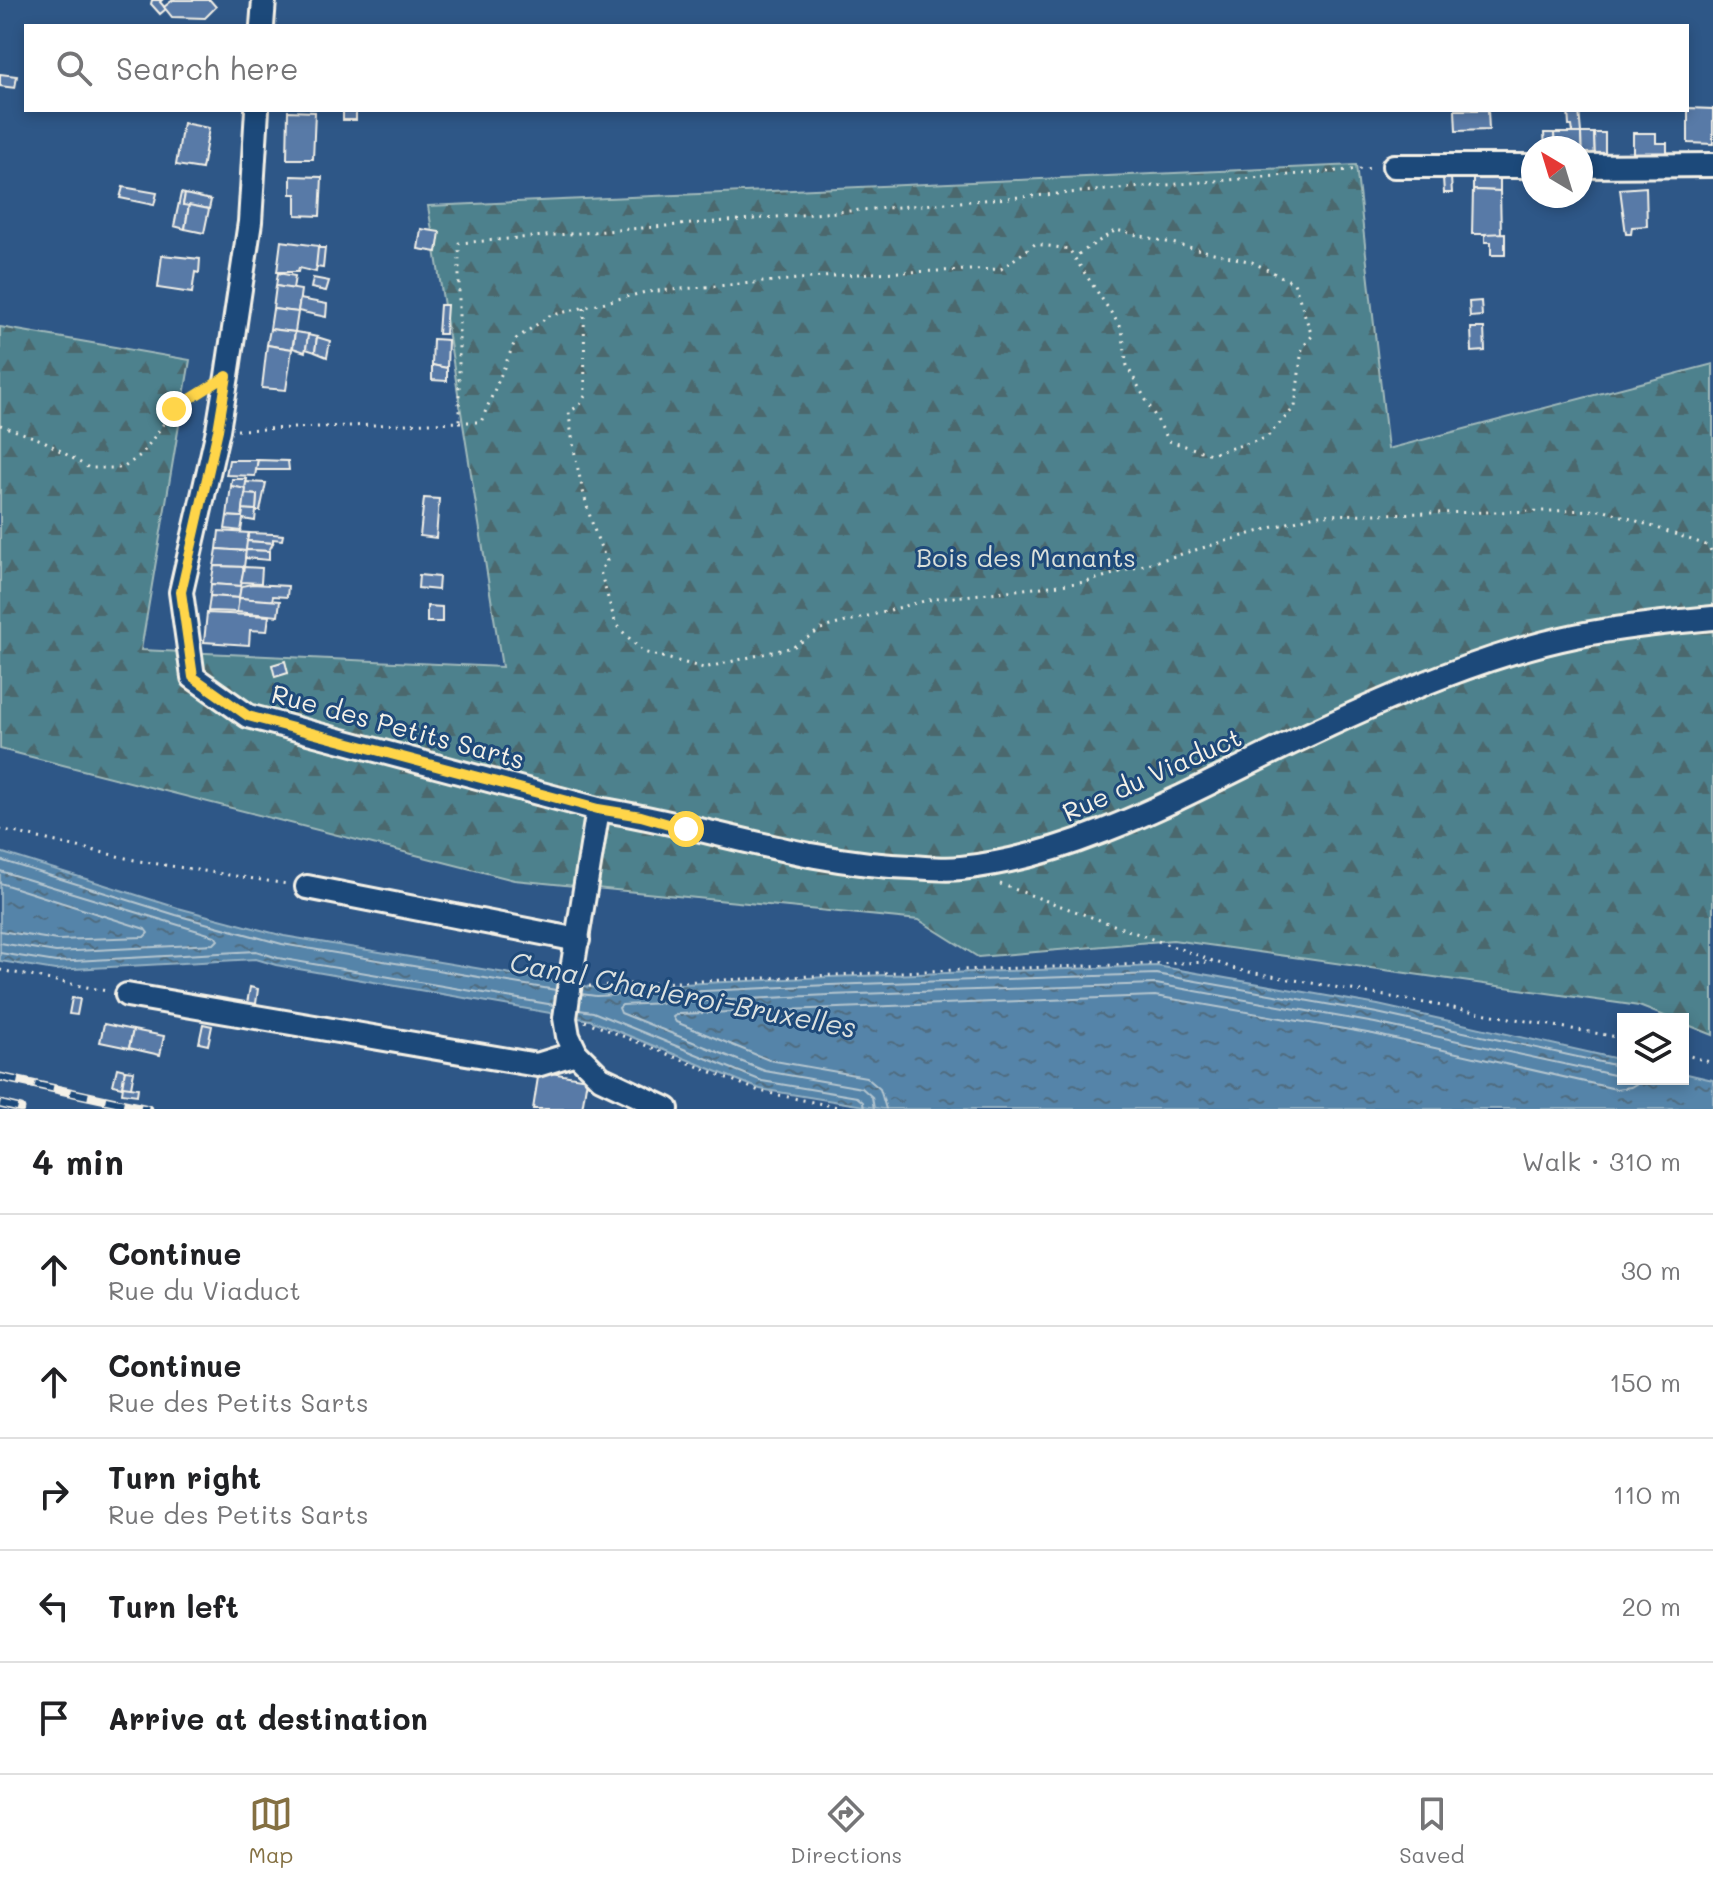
<!DOCTYPE html>
<meta charset="utf-8">
<style>
body{margin:0;font-family:Mali,sans-serif;background:#f6f6f6;color:#202124}
.controls{position:absolute;right:24px;bottom:24px;display:grid;overflow:hidden;border-radius:0px;box-shadow:0 4px 12px #0003}
.controls button{width:72px;height:72px;display:grid;place-items:center;padding:0;border:0;border-bottom:2px solid #e0e0e0;background:#fff;color:#202124;font:40px sans-serif}
.compass{position:absolute;left:1521px;top:136px;width:72px;height:72px;border-radius:50%;background:#fff;box-shadow:0 4px 12px #0003;rotate:322deg}
.stop{position:absolute;width:24px;height:24px;margin:-18px;border:6px solid #ffd54a;border-radius:50%;background:#fff}
.stop.end{background:#ffd54a;border-color:#fff;box-shadow:0 2px 8px #0008}
.list{margin:0;padding:0;list-style:none}
h2{display:flex;justify-content:space-between;align-items:center;height:104px;margin:0;padding:0 32px;font-size:34px}
h2 small{font-size:26px;font-weight:400;color:#757577}
.list li{display:grid;grid-template-columns:52px 1fr auto;gap:24px;align-items:center;box-sizing:border-box;height:112px;padding:0 32px;border-top:2px solid #e0e0e0}
.list b{display:block;font-size:30px;white-space:nowrap}
.list p{margin:0;font-size:26px;white-space:nowrap;color:#757577}
.list em{font-size:26px;font-style:normal;color:#757577}
.icon{flex:none;width:44px;height:44px;fill:none;stroke:currentColor;stroke-width:2;stroke-linecap:round;stroke-linejoin:round}
.map{position:relative;flex:none;width:1713px;height:1109px;overflow:hidden}
.search{position:absolute;background:#fff;box-shadow:0 4px 12px #0003;left:24px;right:24px;top:24px;height:88px;display:flex;align-items:center;gap:20px;box-sizing:border-box;padding:0 28px;border-radius:0px;color:#757577;font-size:30px}
.sheet{height:664px;background:#fff}
nav{display:flex;justify-content:space-around;align-items:center;box-sizing:border-box;height:112px;border-top:2px solid #e0e0e0;background:#fff;font-size:22px;color:#757577}
nav a{display:grid;justify-items:center;gap:4px}
nav .on{color:#847042}
.map>svg:first-child{display:block}
</style>
<div class="map">
<svg width="1713" height="1109" viewBox="0 0 1713 1109">
<defs>
<pattern id="forest-firs" width="22" height="20" patternUnits="userSpaceOnUse" patternTransform="scale(2)"><rect width="22" height="20" fill="#4d818d"/><path d="M5 1l3.5 6h-7zM16 11l3.5 6h-7z" fill="#4b676d"/></pattern>
<pattern id="water-ripples" width="26" height="14" patternUnits="userSpaceOnUse" patternTransform="scale(2)"><rect width="26" height="14" fill="#5484a9"/><path d="M2 4q2-2 4 0t4 0M15 11q2-2 4 0t4 0" fill="none" stroke="#506c81"/></pattern>
</defs>
<rect width="100%" height="100%" fill="#2e5787"/>
<filter id="ink" filterUnits="userSpaceOnUse"><feTurbulence type="fractalNoise" baseFrequency=".0125" numOctaves="2"/><feDisplacementMap in="SourceGraphic" scale="16" xChannelSelector="R" yChannelSelector="G"/><feConvolveMatrix kernelMatrix="1 2 1 2 8 2 1 2 1" color-interpolation-filters="sRGB"/></filter>
<g filter="url(#ink)">
<polygon fill="url(#forest-firs)" stroke="#a0b9ba" stroke-width="2" points="1356,165 1388,449 1713,364 1713,1035 1683,1023 1683,1019 1672,1019 1639,1006 1173,940 978,957 919,920 514,880 0,749 0,327 190,360 141,650 502,667 428,206"/>
<polygon fill="url(#water-ripples)" stroke="#94b0c2" stroke-width="2" points="0,852 178,908 284,936 596,988 829,977 1157,966 1378,1005 1623,1060 1623,1079 1683,1079 1683,1073 1713,1080 1713,1109 882,1109 760,1089 590,1020 276,965 256,959 55,970 0,961"/>
<g fill="none" stroke-linecap="round" stroke-linejoin="round">
<g stroke="#b4c5cf" stroke-width="2">
<polyline points="0,860 176,915 282,944 556,990"/>
<polyline points="0,871 215,936 218,940 214,944 56,952 0,943"/>
<polyline points="0,883 145,929 148,933 144,937 57,940 0,931"/>
<polyline points="0,953 56,962 256,951 278,958 554,1005"/>
<polyline points="581,994 596,996 829,985 1156,974 1377,1013 1623,1067"/>
<polyline points="579,1010 593,1012 762,1081 857,1097 863,1102 864,1109"/>
<polyline points="874,1109 872,1097 862,1088 765,1071 621,1013 619,1008 622,1005 829,995 1156,984 1375,1023 1623,1077"/>
<polyline points="886,1109 880,1089 866,1077 769,1060 676,1022 673,1017 677,1014 1155,996 1373,1034 1616,1089 1631,1087 1644,1079"/>
</g>
</g>
<g fill="#587aa7" stroke="#f4f1e8" stroke-width="2">
<polygon points="152,0 162,0 160,2 166,9 160,14 151,4"/>
<polygon points="173,0 210,0 216,7 205,18 172,17 164,7"/>
<polygon points="0,74 17,76 15,88 0,86"/>
<polygon points="1688,108 1713,109 1713,144 1688,143"/>
<rect x="343" y="110" width="13" height="10"/>
<polygon points="1455,110 1488,110 1489,130 1456,131"/>
<polygon points="1568,110 1579,110 1581,133 1573,133 1572,126 1569,126"/>
<polygon points="288,111 315,112 313,159 287,159"/>
<polygon points="183,123 209,128 202,169 176,165"/>
<polygon points="1544,133 1554,133 1555,148 1545,148"/>
<polygon points="1554,133 1581,133 1582,158 1581,148 1555,148"/>
<polygon points="1581,133 1594,133 1595,158 1582,158"/>
<polygon points="1594,133 1605,133 1605,157 1595,158"/>
<polygon points="1633,133 1656,133 1656,143 1667,143 1667,159 1633,158"/>
<polygon points="1473,173 1500,174 1500,191 1473,190"/>
<polygon points="291,176 322,177 320,216 296,215 296,194 291,194"/>
<polygon points="1443,178 1451,178 1452,193 1444,193"/>
<polygon points="123,187 157,193 154,205 120,198"/>
<polygon points="1646,187 1647,226 1632,227 1631,234 1626,234 1620,189"/>
<polygon points="1473,190 1500,191 1501,234 1472,234"/>
<polygon points="181,193 185,194 183,205 189,205 185,229 174,226"/>
<polygon points="185,194 211,200 209,209 183,205"/>
<polygon points="189,205 209,209 204,233 185,229"/>
<polygon points="421,229 440,232 437,252 418,249"/>
<polygon points="1505,233 1505,255 1491,255 1491,242 1485,242 1485,234"/>
<polygon points="281,241 319,246 316,272 299,268 298,272 277,272"/>
<polygon points="318,248 325,248 323,268 316,267"/>
<polygon points="162,255 200,259 199,273 195,272 192,293 158,288"/>
<polygon points="278,273 295,276 293,289 276,286"/>
<polygon points="313,278 329,281 326,291 311,288"/>
<polygon points="276,286 301,290 298,312 273,309"/>
<polygon points="300,299 327,304 326,317 298,311"/>
<polygon points="1481,301 1482,316 1470,317 1469,302"/>
<polygon points="440,305 447,305 445,334 438,334"/>
<polygon points="273,309 298,312 295,332 270,329"/>
<polygon points="1471,328 1484,328 1485,351 1472,352"/>
<polygon points="270,329 295,332 292,349 267,345"/>
<polygon points="295,332 309,334 305,352 293,348"/>
<polygon points="308,335 317,337 315,352 306,349"/>
<polygon points="317,337 330,341 327,357 315,352"/>
<polygon points="433,339 448,340 447,368 432,365"/>
<polygon points="267,345 292,349 286,390 262,388"/>
<polygon points="432,365 447,368 447,381 432,380"/>
<polygon points="229,460 258,460 255,476 226,475"/>
<polygon points="258,460 288,461 289,470 256,470"/>
<polygon points="232,479 247,479 245,489 231,486"/>
<polygon points="246,482 266,483 260,511 256,511 255,521 243,519 241,531 225,529 227,516 242,517 243,509 256,510 257,495 245,494"/>
<polygon points="231,486 246,489 242,517 227,516"/>
<polygon points="245,494 257,495 256,510 243,509"/>
<polygon points="424,498 439,499 436,538 420,536"/>
<polygon points="219,531 249,533 246,551 217,549"/>
<polygon points="249,533 273,534 283,535 282,540 273,539 273,543 247,541"/>
<polygon points="247,541 273,543 269,551 246,550"/>
<polygon points="217,549 246,551 244,567 214,566"/>
<polygon points="246,550 269,551 269,560 245,558"/>
<polygon points="214,566 244,567 241,586 211,584"/>
<polygon points="244,567 262,568 261,583 241,582"/>
<polygon points="419,575 439,577 438,590 418,588"/>
<polygon points="211,584 241,586 239,598 210,596"/>
<polygon points="252,584 288,586 287,597 273,596 272,601 239,598 241,586"/>
<polygon points="210,596 239,598 237,612 208,611"/>
<polygon points="239,598 280,601 278,616 237,612"/>
<polygon points="427,606 442,607 442,622 427,622"/>
<polygon points="207,613 269,616 267,631 250,630 249,645 204,642"/>
<polygon points="285,661 288,673 275,677 272,665"/>
<polygon points="250,987 258,989 255,1011 246,1009"/>
<polygon points="72,998 80,999 77,1015 69,1014"/>
<polygon points="104,1024 133,1030 129,1048 100,1042"/>
<polygon points="203,1024 212,1026 208,1045 199,1043"/>
<polygon points="133,1030 164,1036 160,1055 129,1048"/>
<polygon points="117,1068 125,1070 122,1087 113,1085"/>
<polygon points="125,1070 134,1071 131,1087 122,1087"/>
<polygon points="539,1071 587,1079 582,1109 533,1109"/>
<polygon points="123,1086 138,1088 137,1095 122,1093"/>
</g>
<g fill="none" stroke-linecap="round" stroke-linejoin="round">
<g stroke="#f4f1e8" stroke-width="28">
<g id="minor">
<polyline points="262,26 264,0"/>
<path d="M 257,110 L 250,222 L 227,376 L 218,430 L 181,592 L 193,677 L 248,716 L 598,809 C 703,825 805,864 912,867 C 928,868 945,870 961,868 C 1084,856 1204,783 1314,732 C 1395,694 1488,654 1575,636 C 1620,627 1667,622 1713,618"/>
<polyline points="1394,166 1533,166"/>
<polyline points="1581,166 1713,165"/>
<polyline points="598,809 570,982 565,1018 568,1036 576,1053 601,1078 667,1109"/>
<polyline points="307,887 578,940"/>
<polyline points="127,995 537,1065 576,1053"/>
</g>
</g>
<g stroke="#f4f1e8" stroke-width="3" stroke-dasharray="2 6" stroke-linecap="butt">
<path d="M 584,308 L 585,396 L 580,405 L 569,412 C 572,452 589,526 607,561 L 600,571 L 616,625 L 643,652 L 704,668 L 793,647 L 823,628 L 928,600 L 1086,582 L 1315,515 L 1605,510 L 1709,546 L 1713,557"/>
<polyline points="459,422 481,422 516,339 549,316 646,292 870,273 1001,269 1035,244 1069,249 1074,257 1122,329 1127,366 1169,441 1211,454 1266,438 1295,407 1302,348 1312,336 1294,283 1252,262 1116,230 1074,257"/>
<polyline points="0,425 44,441 89,468 123,468 142,454 174,409 205,390"/>
<polyline points="237,430 459,422 459,243 1374,168"/>
<polyline points="0,829 139,861 287,884"/>
<polyline points="1000,884 1238,970 1623,1038"/>
<polyline points="0,970 107,991"/>
<polyline points="589,986 923,971 1213,962"/>
<polyline points="585,1021 759,1091 847,1109"/>
<polyline points="1683,1054 1713,1063"/>
</g>
<use href="#minor" stroke="#1f4a7a" stroke-width="22"/>
<g stroke="#f4f1e8" stroke-width="9">
<g id="rail">
<polyline points="0,1077 148,1109"/>
<polyline points="0,1104 21,1109"/>
</g>
</g>
<use href="#rail" stroke="#1f4a7a" stroke-width="6" stroke-dasharray="18" stroke-linecap="butt"/>
</g>
</g>
<g fill="none" stroke-linecap="round" stroke-linejoin="round" filter="url(#ink)">
<polyline stroke="#ffd54a" stroke-width="10" points="174,409 227,376 218,430 181,592 193,677 248,716 598,809 641,816 686,829"/>
</g>
<g text-anchor="middle" stroke-width="6" stroke-linejoin="round" paint-order="stroke">
<g font-size="26" fill="#dbe0da" stroke="#1f4a7a">
<text x="1026" y="567">Bois des Manants</text>
</g>
<g font-size="26" fill="#f4f1e8" stroke="#1f4a7a">
<text transform="translate(398 727) rotate(15)" y="9">Rue des Petits Sarts</text>
<text transform="translate(1152 775) rotate(-24)" y="9">Rue du Viaduct</text>
</g>
<g font-size="28" font-style="italic" fill="#dce1df" stroke="#1f4a7a">
<text transform="translate(683 995) rotate(11)" y="10">Canal Charleroi-Bruxelles</text>
</g>
</g>
</svg>
<div class="controls">
<button><svg class="icon" aria-label="layers" viewBox="0 0 24 24"><path d="M12 4l9 5-9 5-9-5zM3 14l9 5 9-5"/></svg></button>
</div>
<svg class="compass" viewBox="-18 -18 36 36"><path d="M0-13l5 13h-10z" fill="#e53935"/><path d="M0 13l5-13h-10z" fill="#757577"/></svg>
<div class="stop" style="left:686px;top:829px"></div>
<div class="stop end" style="left:174px;top:409px"></div>
<div class="search"><svg class="icon" aria-label="search" viewBox="0 0 24 24"><circle cx="10" cy="10" r="6"/><path d="M15 15l6 6"/></svg>Search here</div>
</div>
<section class="sheet">
<h2>4 min<small>Walk · 310 m</small></h2>
<ul class="list">
<li><svg class="icon" aria-label="ahead" viewBox="0 0 24 24"><path d="M12 20V5M6 11l6-6 6 6"/></svg><div><b>Continue</b><p>Rue du Viaduct</p></div><em>30 m</em></li>
<li><svg class="icon" aria-label="ahead" viewBox="0 0 24 24"><path d="M12 20V5M6 11l6-6 6 6"/></svg><div><b>Continue</b><p>Rue des Petits Sarts</p></div><em>150 m</em></li>
<li><svg class="icon" aria-label="right" viewBox="0 0 24 24"><path d="M7 20v-9h11M14 6l5 5-5 5"/></svg><div><b>Turn right</b><p>Rue des Petits Sarts</p></div><em>110 m</em></li>
<li><svg class="icon" aria-label="left" viewBox="0 0 24 24"><path d="M17 20v-9H6M10 6l-5 5 5 5"/></svg><div><b>Turn left</b></div><em>20 m</em></li>
<li><svg class="icon" aria-label="arrive" viewBox="0 0 24 24"><path d="M6 21V4h12l-3 4 3 4H6"/></svg><div><b>Arrive at destination</b></div></li>
</ul>
</section>
<nav>
<a class="on"><svg class="icon" aria-label="map" viewBox="0 0 24 24"><path d="M3 6l6-2 6 2 6-2v14l-6 2-6-2-6 2zM9 4v14M15 6v14"/></svg>Map</a>
<a><svg class="icon" aria-label="directions" viewBox="0 0 24 24"><path d="M12 3l9 9-9 9-9-9zM9 14v-3h6M13 9l2 2-2 2"/></svg>Directions</a>
<a><svg class="icon" aria-label="saved" viewBox="0 0 24 24"><path d="M7 4h10v16l-5-4-5 4z"/></svg>Saved</a>
</nav>
